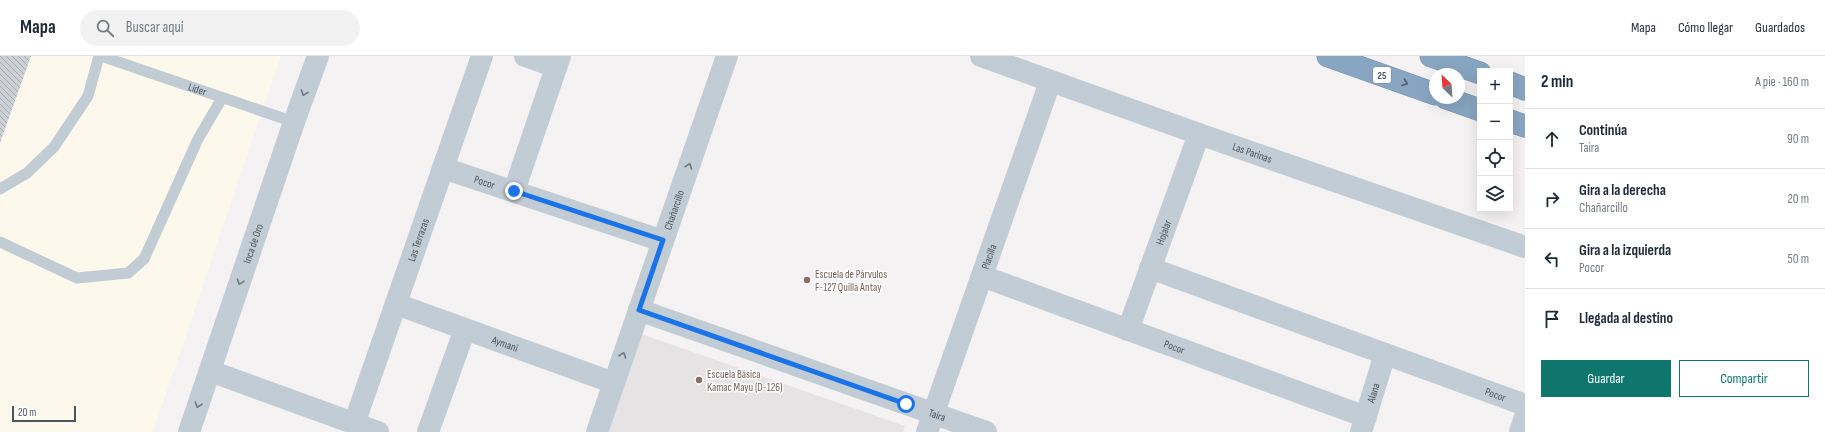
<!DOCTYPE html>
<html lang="es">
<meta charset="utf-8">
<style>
body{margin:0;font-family:"Sofia Sans Condensed",sans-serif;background:#f2f2f3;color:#1f2937}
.controls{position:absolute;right:12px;top:12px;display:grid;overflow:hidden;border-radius:0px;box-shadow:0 4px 16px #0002}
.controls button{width:36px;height:36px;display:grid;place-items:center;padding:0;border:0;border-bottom:1px solid #e0e1e3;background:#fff;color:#1f2937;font:20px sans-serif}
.compass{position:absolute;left:1429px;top:12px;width:36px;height:36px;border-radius:50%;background:#fff;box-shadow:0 4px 16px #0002;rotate:335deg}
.scale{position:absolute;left:12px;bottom:10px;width:64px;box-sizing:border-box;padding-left:4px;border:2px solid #485660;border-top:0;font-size:11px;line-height:14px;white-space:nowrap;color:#485660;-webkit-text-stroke:3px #fff;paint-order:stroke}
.stop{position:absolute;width:12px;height:12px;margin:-9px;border:3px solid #1a73e8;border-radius:50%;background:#fff}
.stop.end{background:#1a73e8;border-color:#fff;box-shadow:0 1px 4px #0008}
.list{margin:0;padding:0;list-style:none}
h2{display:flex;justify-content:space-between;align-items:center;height:52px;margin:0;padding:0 16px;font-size:17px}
h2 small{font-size:13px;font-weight:400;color:#747a83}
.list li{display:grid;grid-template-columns:26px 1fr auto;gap:12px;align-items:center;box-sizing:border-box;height:60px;padding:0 16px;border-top:1px solid #e0e1e3}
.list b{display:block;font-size:15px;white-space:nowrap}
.list p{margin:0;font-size:13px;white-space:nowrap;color:#747a83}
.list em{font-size:13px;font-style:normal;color:#747a83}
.actions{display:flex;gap:8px;padding:12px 16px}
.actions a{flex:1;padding:9px 0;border:1px solid #0f766e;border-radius:0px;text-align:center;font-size:14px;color:#0f766e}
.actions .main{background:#0f766e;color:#fff}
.icon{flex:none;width:22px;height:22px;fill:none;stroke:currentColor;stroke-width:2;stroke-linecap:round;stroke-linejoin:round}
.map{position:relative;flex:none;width:1525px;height:376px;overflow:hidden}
header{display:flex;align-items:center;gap:24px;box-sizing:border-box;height:56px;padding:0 20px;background:#fff;border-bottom:1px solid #e0e1e3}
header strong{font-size:19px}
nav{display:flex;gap:22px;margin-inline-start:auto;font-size:14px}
.search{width:280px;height:36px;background:#f2f2f3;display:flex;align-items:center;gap:10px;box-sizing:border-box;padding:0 14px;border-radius:22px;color:#747a83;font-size:15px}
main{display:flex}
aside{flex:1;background:#fff}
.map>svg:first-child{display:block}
</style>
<header>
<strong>Mapa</strong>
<div class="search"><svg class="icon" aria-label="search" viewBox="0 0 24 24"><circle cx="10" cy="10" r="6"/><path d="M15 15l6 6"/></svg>Buscar aquí</div>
<nav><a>Mapa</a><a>Cómo llegar</a><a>Guardados</a></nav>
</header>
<main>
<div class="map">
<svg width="1525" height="376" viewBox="0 0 1525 376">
<defs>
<pattern id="building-back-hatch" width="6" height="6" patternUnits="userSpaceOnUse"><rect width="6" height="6" fill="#cdd1d6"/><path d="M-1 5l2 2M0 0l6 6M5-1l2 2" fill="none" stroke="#a8acb1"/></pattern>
</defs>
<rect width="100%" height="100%" fill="#f4f2f2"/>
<polygon fill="#fdf8ec" points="0,0 281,0 153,376 0,376"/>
<polygon fill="#e5e3e4" points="641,278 905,370 903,376 607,376"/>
<polygon fill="url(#building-back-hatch)" points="0,0 31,0 0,87"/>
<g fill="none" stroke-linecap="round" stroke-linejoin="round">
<g stroke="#7391ae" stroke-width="23">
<g id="highway">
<polyline points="1328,0 1435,38"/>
<polyline points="1431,0 1480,17"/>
<polyline points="1510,27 1525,33"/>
<polyline points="1446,42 1480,54"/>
<polyline points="1510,65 1525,70"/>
</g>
</g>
<g stroke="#c2ccd4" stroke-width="11">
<path id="s1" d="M 101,0 L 294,66"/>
<polyline points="0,133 27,117 54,91 88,40 99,0"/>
<polyline points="0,186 77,222 128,217 144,203 198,83 222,42"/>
</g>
<g stroke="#c2ccd4" stroke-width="22">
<polyline points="525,0 556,11"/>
<path id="s2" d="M 981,0 L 1199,78 L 1525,191"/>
<path id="s3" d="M 443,112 L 663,185"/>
<polyline points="514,135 560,0"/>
<path id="s4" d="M 1150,212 L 1525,349"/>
<path id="s5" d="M 982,220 L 1366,361"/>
<path id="s6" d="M 396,248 L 614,327"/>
<path id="s7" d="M 639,254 L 986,376"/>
<path id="s8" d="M 1128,274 L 1199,78"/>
<polyline points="210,315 378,376"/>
<path id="s9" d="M 354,368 L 482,0"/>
<path id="s10" d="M 189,376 L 294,66 L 318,0"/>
<polyline points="428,376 465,273"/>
<path id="s11" d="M 597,376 L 727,0"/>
<path id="s12" d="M 927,376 L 1050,26"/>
<path id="s13" d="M 1361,376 L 1385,298"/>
<polyline points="1520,376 1525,361"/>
</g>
<use href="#highway" stroke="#88a6c2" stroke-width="22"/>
</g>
<defs><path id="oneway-chevron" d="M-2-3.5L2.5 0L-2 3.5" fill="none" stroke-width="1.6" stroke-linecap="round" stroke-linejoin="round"/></defs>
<use stroke="#4e5e6a" href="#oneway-chevron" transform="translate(1405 27) rotate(20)"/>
<g stroke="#6d7983">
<use href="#oneway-chevron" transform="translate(304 37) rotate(110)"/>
<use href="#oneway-chevron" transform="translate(689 110) rotate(-71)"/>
<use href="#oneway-chevron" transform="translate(240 226) rotate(109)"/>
<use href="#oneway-chevron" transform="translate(623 299) rotate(-71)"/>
<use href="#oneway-chevron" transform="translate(198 349) rotate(109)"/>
</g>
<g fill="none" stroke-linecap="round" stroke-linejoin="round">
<polyline stroke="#1a73e8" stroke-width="5" points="514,135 663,184 639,254 906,348"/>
</g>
<g fill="#8d6e63" stroke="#fff" stroke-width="1.5">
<circle cx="807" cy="224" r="4"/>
<circle cx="699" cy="324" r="4"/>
</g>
<g text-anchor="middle" stroke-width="3" stroke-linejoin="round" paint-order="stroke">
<rect fill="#fff" stroke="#7f8990" stroke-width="1" x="1373" y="11" width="18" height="16" rx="3"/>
<g font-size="10" font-weight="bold" fill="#485660">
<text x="1382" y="23">25</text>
</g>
<g font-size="11" fill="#485660" stroke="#fff">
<text dy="4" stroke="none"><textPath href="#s1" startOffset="102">Lider</textPath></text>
<text dy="4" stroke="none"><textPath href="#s2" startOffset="288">Las Parinas</textPath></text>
<text dy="4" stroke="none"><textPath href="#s3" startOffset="44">Pocor</textPath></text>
<text dy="4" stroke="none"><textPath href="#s11" startOffset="235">Chañarcillo</textPath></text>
<text dy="4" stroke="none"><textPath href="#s8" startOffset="104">Hojalar</textPath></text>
<text dy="4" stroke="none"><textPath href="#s9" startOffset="195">Las Terrazas</textPath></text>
<text dy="4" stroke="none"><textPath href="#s10" startOffset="199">Inca de Oro</textPath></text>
<text dy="4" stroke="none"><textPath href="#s12" startOffset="186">Placilla</textPath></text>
<text dy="4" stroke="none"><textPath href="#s6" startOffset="116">Aymani</textPath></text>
<text dy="4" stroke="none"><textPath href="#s5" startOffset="205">Pocor</textPath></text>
<text dy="4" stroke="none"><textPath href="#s13" startOffset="41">Alana</textPath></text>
<text dy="4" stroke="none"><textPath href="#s4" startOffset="368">Pocor</textPath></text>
<text dy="4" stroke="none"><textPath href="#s7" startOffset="316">Taira</textPath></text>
</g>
<g font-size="11" fill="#785e54" stroke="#fff" text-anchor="start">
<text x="815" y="222">Escuela de Párvulos<tspan x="815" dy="13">F-127 Quilla Antay</tspan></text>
<text x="707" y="322">Escuela Básica<tspan x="707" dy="13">Kamac Mayu (D-126)</tspan></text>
</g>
</g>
</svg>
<div class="controls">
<button>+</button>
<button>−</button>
<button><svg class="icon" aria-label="locate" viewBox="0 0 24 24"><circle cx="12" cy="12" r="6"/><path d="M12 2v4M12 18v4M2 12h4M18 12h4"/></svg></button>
<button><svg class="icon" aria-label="layers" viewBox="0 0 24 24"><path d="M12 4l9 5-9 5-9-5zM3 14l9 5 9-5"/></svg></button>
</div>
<svg class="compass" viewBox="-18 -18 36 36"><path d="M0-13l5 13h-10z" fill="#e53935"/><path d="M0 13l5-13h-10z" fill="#747a83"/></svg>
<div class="scale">20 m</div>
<div class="stop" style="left:906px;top:348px"></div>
<div class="stop end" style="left:514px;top:135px"></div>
</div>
<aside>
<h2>2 min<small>A pie · 160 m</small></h2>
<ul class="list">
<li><svg class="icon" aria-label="ahead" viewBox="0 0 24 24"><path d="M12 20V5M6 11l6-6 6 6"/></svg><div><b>Continúa</b><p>Taira</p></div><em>90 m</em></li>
<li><svg class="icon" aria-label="right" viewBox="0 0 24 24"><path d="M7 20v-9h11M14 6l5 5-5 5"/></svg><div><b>Gira a la derecha</b><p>Chañarcillo</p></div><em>20 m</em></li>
<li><svg class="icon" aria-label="left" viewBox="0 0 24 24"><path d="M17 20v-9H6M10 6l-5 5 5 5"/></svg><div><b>Gira a la izquierda</b><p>Pocor</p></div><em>50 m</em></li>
<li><svg class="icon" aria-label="arrive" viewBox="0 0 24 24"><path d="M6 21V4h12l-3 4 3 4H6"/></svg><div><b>Llegada al destino</b></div></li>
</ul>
<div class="actions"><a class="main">Guardar</a><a>Compartir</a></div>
</aside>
</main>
